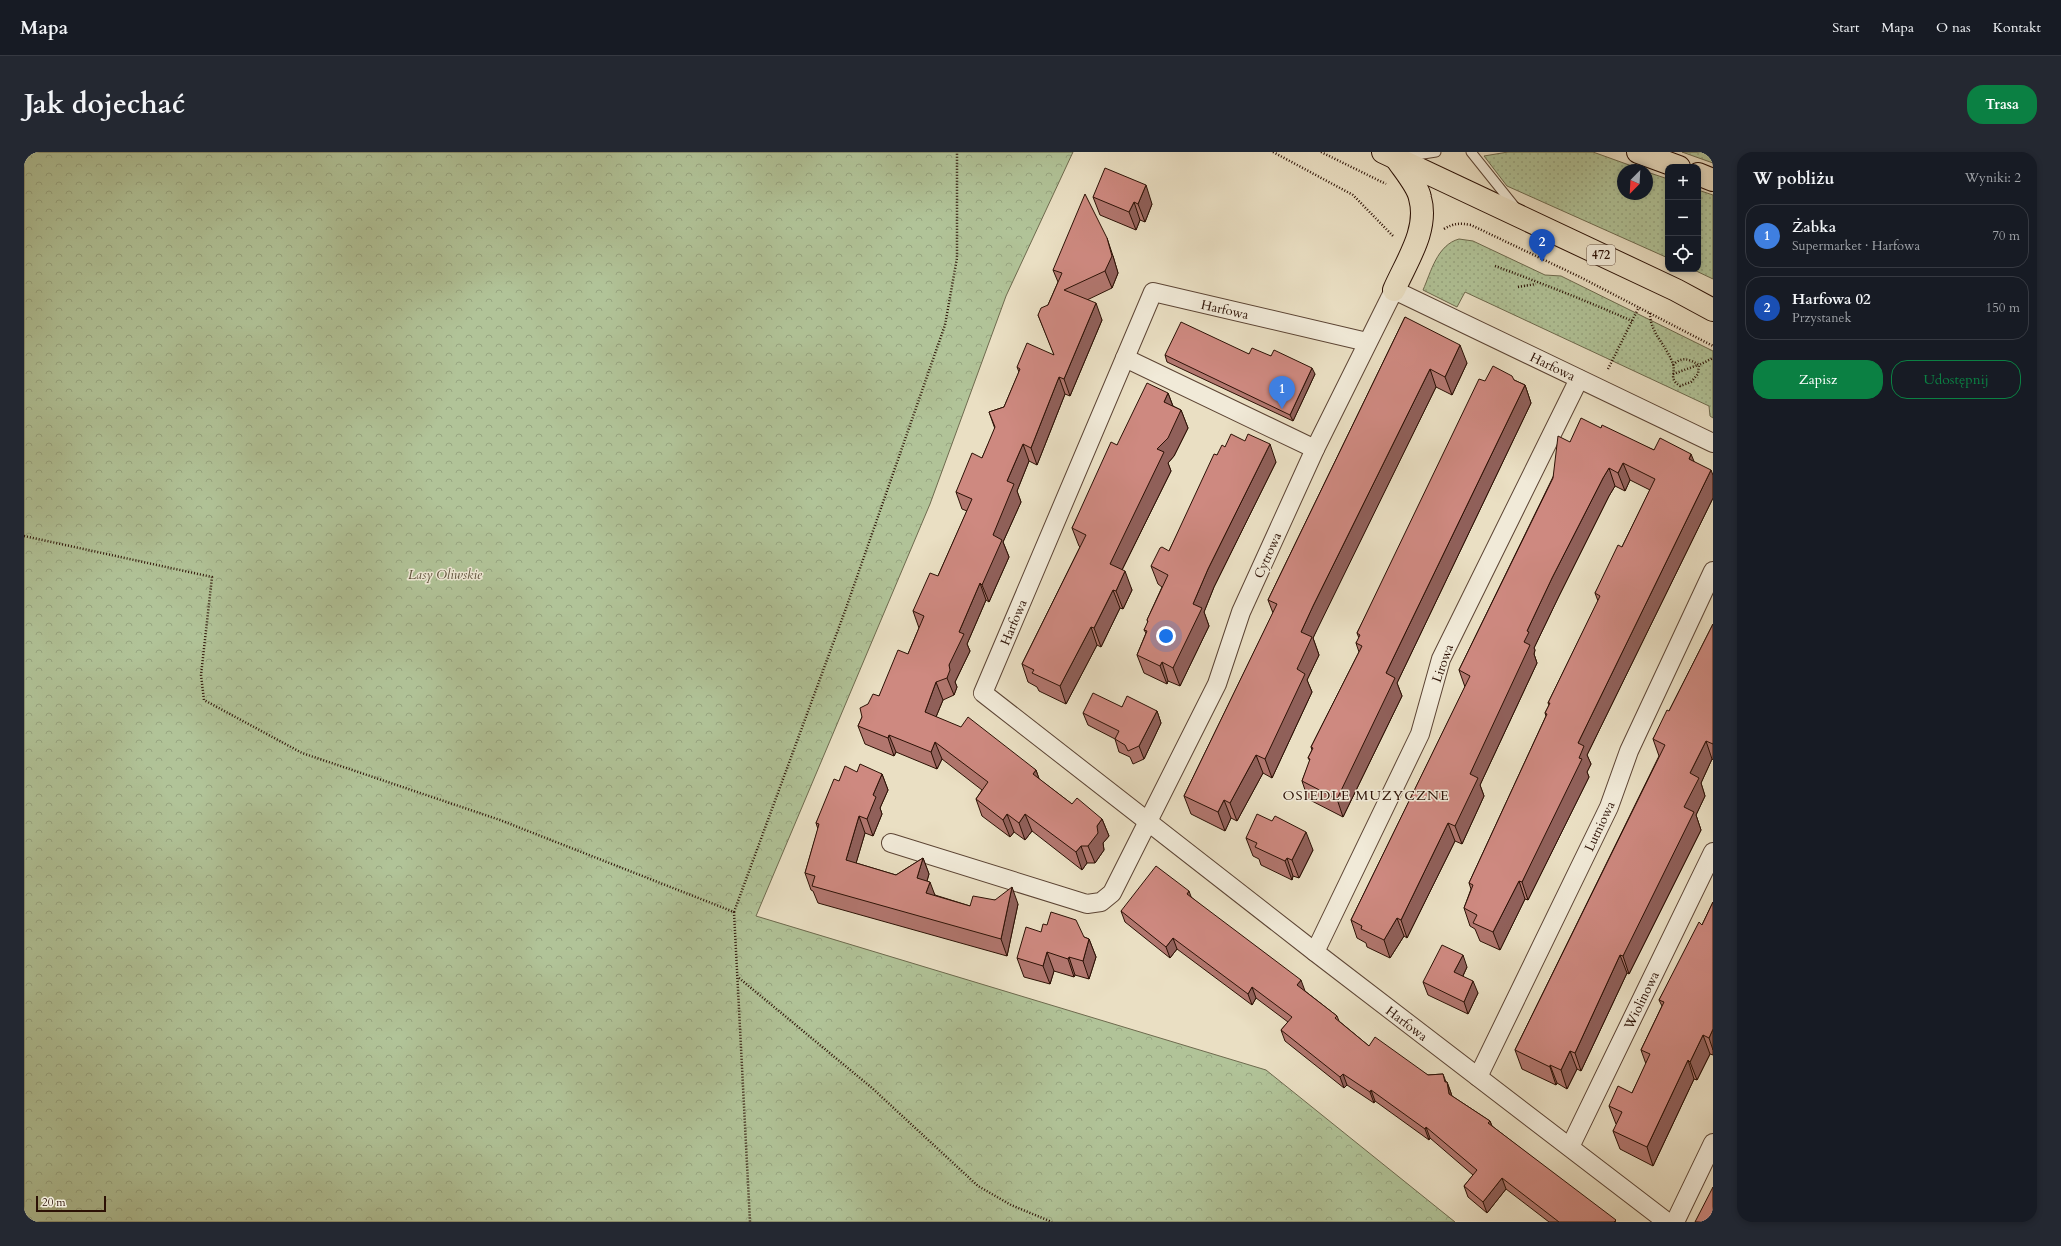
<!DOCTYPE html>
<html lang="pl">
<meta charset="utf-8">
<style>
body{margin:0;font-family:Cardo,serif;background:#242831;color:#f1f3f6}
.controls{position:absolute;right:12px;top:12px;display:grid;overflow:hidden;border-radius:8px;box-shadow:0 2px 6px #0003}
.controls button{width:36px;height:36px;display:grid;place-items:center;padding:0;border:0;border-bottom:1px solid #363941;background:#171b24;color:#f1f3f6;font:20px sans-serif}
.compass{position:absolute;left:1593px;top:12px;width:36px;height:36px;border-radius:50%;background:#171b24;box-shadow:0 2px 6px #0003;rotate:204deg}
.scale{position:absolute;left:12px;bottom:10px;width:70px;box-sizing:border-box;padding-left:4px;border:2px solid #2c1105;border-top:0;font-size:11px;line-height:14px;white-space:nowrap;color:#2c1105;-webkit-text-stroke:3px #f1ead8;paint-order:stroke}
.you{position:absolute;left:1142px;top:484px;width:14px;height:14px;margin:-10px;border:3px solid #fff;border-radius:50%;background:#1a73e8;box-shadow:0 0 0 6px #1a73e833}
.badge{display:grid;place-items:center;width:26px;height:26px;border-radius:50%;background:#0b8043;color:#fff;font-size:13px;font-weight:700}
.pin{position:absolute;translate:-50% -33px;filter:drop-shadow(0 1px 2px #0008)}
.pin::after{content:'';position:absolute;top:21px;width:14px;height:12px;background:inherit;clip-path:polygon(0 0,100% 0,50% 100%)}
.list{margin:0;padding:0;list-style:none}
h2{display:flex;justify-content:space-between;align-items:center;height:52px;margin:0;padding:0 16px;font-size:17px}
h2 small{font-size:13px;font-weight:400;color:#9ea1a6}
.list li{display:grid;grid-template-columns:26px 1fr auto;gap:12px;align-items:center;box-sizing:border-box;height:64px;margin:0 8px 8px;padding:0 8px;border:1px solid #363941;border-radius:16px}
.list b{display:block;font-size:15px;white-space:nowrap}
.list p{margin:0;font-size:13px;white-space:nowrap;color:#9ea1a6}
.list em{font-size:13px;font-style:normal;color:#9ea1a6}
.actions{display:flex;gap:8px;padding:12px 16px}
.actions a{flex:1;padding:9px 0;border:1px solid #0b8043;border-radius:16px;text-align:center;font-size:14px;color:#0b8043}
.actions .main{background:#0b8043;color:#fff}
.icon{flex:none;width:22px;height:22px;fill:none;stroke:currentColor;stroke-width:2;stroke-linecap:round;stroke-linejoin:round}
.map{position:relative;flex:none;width:1689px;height:1070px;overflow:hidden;border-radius:16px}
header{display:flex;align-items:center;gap:24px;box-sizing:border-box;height:56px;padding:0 20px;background:#171b24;border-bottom:1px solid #363941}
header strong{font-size:19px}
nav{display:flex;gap:22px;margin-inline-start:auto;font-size:14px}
.intro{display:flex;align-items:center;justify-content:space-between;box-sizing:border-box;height:96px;padding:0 24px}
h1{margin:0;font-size:28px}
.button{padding:10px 18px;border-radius:16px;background:#0b8043;color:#fff;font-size:14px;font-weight:700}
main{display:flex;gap:24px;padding:0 24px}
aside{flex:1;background:#171b24;border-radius:16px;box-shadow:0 2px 6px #0003}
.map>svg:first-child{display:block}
</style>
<header>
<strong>Mapa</strong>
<nav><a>Start</a><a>Mapa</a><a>O nas</a><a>Kontakt</a></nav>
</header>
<div class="intro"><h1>Jak dojechać</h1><a class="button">Trasa</a></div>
<main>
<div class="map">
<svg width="1689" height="1070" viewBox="0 0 1689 1070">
<defs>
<pattern id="grass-dots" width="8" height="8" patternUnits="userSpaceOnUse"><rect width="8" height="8" fill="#b1c398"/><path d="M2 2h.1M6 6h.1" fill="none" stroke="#98a682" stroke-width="1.8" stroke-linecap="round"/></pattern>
<pattern id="forest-crowns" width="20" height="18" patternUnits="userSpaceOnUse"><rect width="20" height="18" fill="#b1c398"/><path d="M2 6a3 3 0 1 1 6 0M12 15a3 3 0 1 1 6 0" fill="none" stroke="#98a682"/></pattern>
</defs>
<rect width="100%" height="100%" fill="#eadfc3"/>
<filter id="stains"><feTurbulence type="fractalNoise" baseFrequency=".005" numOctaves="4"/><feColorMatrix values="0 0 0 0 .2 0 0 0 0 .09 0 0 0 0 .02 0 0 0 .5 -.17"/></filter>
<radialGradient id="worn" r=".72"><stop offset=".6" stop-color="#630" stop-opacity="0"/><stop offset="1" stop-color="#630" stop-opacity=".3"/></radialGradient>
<g fill="url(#grass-dots)" stroke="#6e6a4e">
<polygon points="1484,0 1569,0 1619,18 1599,18 1599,42 1623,42 1623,20 1644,27 1644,106 1483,34 1460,4"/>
<polygon points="1658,0 1681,0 1689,3 1689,11"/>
<polygon points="1674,38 1689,43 1689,127 1668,117 1674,117"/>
<path d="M 1435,87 L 1449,89 L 1521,123 L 1537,124 L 1689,199 L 1689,266 L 1686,264 L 1685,254 L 1441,140 L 1433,155 L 1399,138 C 1407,120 1413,93 1435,87 Z"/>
</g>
<polygon fill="url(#forest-crowns)" stroke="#6e6a4e" points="0,0 1049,0 982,144 906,352 732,764 1242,918 1431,1070 0,1070"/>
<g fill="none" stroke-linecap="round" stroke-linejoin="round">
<g stroke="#5c4434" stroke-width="11">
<g id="service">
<polyline points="1447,0 1491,55"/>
<polyline points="1380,5 1412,0"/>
</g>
</g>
<g stroke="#5c4434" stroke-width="20">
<g id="minor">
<polyline points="1343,190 1129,140 959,541 1291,800 1643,1070"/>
<polyline points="1101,206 1291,297"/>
<polyline points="867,691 1063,752 1077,750 1088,741 1193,532 1217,460 1291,297 1370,138 1689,291"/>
<polyline points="1291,800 1396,582 1417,507 1555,227"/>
<polyline points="1454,925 1585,655 1605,599 1689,419"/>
<polyline points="1546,995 1689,700"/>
<polyline points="1651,1070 1689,991"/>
</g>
</g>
<g stroke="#2c1105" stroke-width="24">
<g id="primary">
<polyline points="1359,0 1652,138 1689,158"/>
<polyline points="1614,0 1655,15"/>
<polyline points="1674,22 1689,28"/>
<path d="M 1370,138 C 1382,110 1405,78 1396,46 C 1394,34 1379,17 1372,6"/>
</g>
</g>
<g stroke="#2c1105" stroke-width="2.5" stroke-dasharray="1 2" stroke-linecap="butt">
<polyline points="1249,0 1329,43 1370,85"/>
<polyline points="1297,0 1362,32"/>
<path d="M 1420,77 C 1430,71 1436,71 1447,73 L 1556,125 L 1689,194"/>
<path d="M 1471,114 C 1517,131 1563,149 1608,169"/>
<polyline points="1494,135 1512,132"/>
<path d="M 1626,161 C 1626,181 1643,194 1649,212 C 1652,222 1644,226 1656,234 L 1667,230 L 1674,222 L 1675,213 L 1689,206"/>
<path d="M 1649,213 C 1658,204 1665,207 1675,213"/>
<polyline points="1584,217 1615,155"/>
<polyline points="1649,222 1674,213"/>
<polyline points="0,384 188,425 177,523 180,548 278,601 476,668 710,760 726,1070"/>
<polyline points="710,760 821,459 921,173 933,106 933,0"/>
<polyline points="715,826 848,936 954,1034 987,1053 1028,1070"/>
</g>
<use href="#service" stroke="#f1ead8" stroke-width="9"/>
<use href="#minor" stroke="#f1ead8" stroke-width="18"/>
<use href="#primary" stroke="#eadfc3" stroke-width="22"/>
</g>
<g fill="#b1766e" stroke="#2c1105">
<polygon points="1069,45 1128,52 1121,70 1116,68 1112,78 1076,63"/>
<polygon points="1089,104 1094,121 1088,136 1063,148 1078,168 1046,244 1041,242 1013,313 1005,309 993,339 997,350 979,390 985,405 965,450 962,448 943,492 946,499 931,530 933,535 930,543 919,548 912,565 1012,618 1015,627 1048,652 1078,667 1085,684 1079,691 1080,698 1071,711 1063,711 1058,718 1008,679 1001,688 990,680 986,685 958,664 952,647 958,638 918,607 913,617 872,600 870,604 841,592 834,574 844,552 855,544 884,502 895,476 889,459 914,424 943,359 938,357 932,340 958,306 971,277 965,260 980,255 995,220 993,215 1030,202 1014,163 1024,153 1034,130 1029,118"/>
<polygon points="1381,165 1443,211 1428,243 1412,235 1295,472 1289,486 1295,503 1283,528 1288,540 1248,626 1239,621 1213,669 1207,666 1201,679 1167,662 1160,644 1249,461 1244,448"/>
<polygon points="1225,202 1247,204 1291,222 1269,269 1143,210 1141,203"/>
<polygon points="1490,228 1501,233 1507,251 1373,531 1378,544 1319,665 1284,647 1278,629 1286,609 1284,606 1288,598 1287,595 1335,500 1332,491 1335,486 1333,481 1461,229"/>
<polygon points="1144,241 1149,254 1157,258 1164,276 1150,304 1144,311 1147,319 1098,418 1108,438 1099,457 1096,456 1077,495 1073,493 1042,552 1015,539 1013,535 1004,530 998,512 1056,395 1055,394 1048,376 1093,293"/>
<polygon points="1577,276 1630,298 1670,310 1689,323 1689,346 1563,603 1567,612 1563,620 1565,625 1504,748 1501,747 1476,798 1456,789 1451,777 1446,774 1440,756 1447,737 1445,731 1522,564 1521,561 1525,553 1524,551 1574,449 1571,441 1598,395 1626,338 1606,328 1601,339 1591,334 1585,344 1535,444 1510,496 1511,498 1510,502 1513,511 1456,633 1460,644 1438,692 1431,689 1383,786 1380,784 1366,806 1343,795 1342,791 1333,786 1327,768 1441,535 1435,518 1546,290"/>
<polygon points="1201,295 1252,310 1190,435 1180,460 1185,474 1156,534 1144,529 1143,532 1120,521 1113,503 1122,481 1120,478 1124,471 1123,468 1138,435 1134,432 1127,414 1145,399 1193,303"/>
<polygon points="1689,472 1689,608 1688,607 1677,631 1681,644 1672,663 1677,678 1605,822 1603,821 1557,919 1553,917 1543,937 1533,931 1532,933 1498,917 1491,898 1635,604 1629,587 1645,559"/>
<polygon points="1098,555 1133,559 1137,571 1120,607 1109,612 1106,605 1095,600 1091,587 1064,573 1059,561"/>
<polygon points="833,620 858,622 864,638 856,656 858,662 849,684 841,681 832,711 872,723 899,706 905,722 903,729 911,743 946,754 971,748 994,752 983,804 794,751 789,739 787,738 781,721 794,677 792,671 815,629"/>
<polygon points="1222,686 1289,698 1275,726 1269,724 1268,728 1237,713 1235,707 1229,704"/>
<polygon points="1167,745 1281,839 1313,864 1315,869 1345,894 1404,923 1419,922 1422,930 1423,930 1427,941 1428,944 1466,969 1468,974 1592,1070 1525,1070 1482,1037 1463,1061 1444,1045 1440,1034 1449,1023 1406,986 1405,988 1351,949 1350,951 1323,933 1320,936 1261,889 1257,878 1264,870 1232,846 1228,853 1153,797 1146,806 1101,770 1097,759"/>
<polygon points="1689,750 1689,903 1686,902 1673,928 1670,927 1629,1014 1596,997 1589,979 1593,973 1592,972 1585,954 1608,941 1622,912 1617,898 1638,854 1635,848 1678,773"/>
<polygon points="1060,785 1065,787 1072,805 1065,827 1051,823 1050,825 1030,819 1026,832 1000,825 993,806"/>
<polygon points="1443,815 1439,824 1454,841 1444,862 1404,843 1399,830"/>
</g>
<g fill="#90605a" stroke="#2c1105">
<polygon points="1122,33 1128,52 1121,70 1114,52"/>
<polygon points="1110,50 1116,68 1112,78 1105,60"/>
<polygon points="1083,86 1089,104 1094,121 1088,136 1081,119"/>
<polygon points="1072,151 1078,168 1046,244 1040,227"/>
<polygon points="1436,193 1443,211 1428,243 1421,225"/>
<polygon points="1288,216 1291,222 1269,269 1266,263"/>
<polygon points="1406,217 1412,235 1289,486 1295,503 1283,528 1288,540 1248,626 1241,607 1273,517 1277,480 1289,454"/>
<polygon points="1035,225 1041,242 1013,313 1007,296"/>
<polygon points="1501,233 1507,251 1373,531 1378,544 1319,665 1313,647 1362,521"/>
<polygon points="1144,241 1151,260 1140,250"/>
<polygon points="1157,258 1164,276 1150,304 1144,311 1147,319 1092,430 1086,412 1133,297"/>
<polygon points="999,292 1005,309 993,339 997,350 979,390 985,405 965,450 958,433 969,383 983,329"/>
<polygon points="1246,292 1252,310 1190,435 1180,460 1185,474 1156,534 1149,516 1169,452 1184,417"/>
<polygon points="1667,302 1674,319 1665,307"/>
<polygon points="1599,311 1606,328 1601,339 1594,321"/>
<polygon points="1585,316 1591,334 1585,344 1535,444 1510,496 1511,498 1510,502 1513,511 1456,633 1460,644 1438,692 1431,674 1446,622 1500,490 1503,479 1528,426 1579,326"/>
<polygon points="1687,318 1689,323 1689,346 1563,603 1567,612 1563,620 1565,625 1504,748 1498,730 1555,606 1554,591"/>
<polygon points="1101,419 1108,438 1099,457 1092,439"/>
<polygon points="956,431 962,448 943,492 946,499 931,530 933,535 930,543 923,526 925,513 935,480"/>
<polygon points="1089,438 1096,456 1077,495 1070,476"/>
<polygon points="1067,475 1073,493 1042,552 1036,534"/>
<polygon points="1138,510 1144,529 1143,532 1136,514"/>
<polygon points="912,530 919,548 907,577 901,560"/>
<polygon points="1133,559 1137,571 1120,607 1115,594"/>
<polygon points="865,583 872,600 870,604 864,586"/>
<polygon points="1682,589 1688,607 1677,631 1681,644 1672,663 1677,678 1605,822 1599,804 1666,621"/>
<polygon points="911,590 918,607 913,617 907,600"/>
<polygon points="1232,603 1239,621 1213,669 1206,651"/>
<polygon points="1012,618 1018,635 1009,622"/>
<polygon points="858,622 864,638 856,656 858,662 849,684 843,667 849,643"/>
<polygon points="1200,648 1207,666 1201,679 1194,660"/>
<polygon points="983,662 990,680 986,685 979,668"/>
<polygon points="1001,662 1008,679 1001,688 995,671"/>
<polygon points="835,664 841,681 828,725 822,708"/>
<polygon points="1078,667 1085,684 1079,691 1080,698 1071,711 1064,694 1073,674"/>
<polygon points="1424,671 1431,689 1383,786 1377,768"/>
<polygon points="1282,680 1289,698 1275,726 1268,708"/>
<polygon points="1057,694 1063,711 1058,718 1052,700"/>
<polygon points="899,706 905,722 899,742 893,726"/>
<polygon points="1263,706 1269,724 1268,728 1261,709"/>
<polygon points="1495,729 1501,747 1476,798 1469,780"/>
<polygon points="906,730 912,746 902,741"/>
<polygon points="988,735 994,752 983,804 977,787"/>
<polygon points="1165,739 1169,750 1163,742"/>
<polygon points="1373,766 1380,784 1366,806 1360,788"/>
<polygon points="1149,786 1153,797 1146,806 1142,795"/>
<polygon points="1065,787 1072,805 1065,827 1059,809"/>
<polygon points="1023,800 1030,819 1026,832 1019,814"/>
<polygon points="1439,803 1443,815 1435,832 1430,820"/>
<polygon points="1596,803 1603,821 1557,919 1551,901"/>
<polygon points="1045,805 1051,823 1050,825 1044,807"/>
<polygon points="1277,828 1281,839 1277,844 1273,833"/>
<polygon points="1449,829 1454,841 1444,862 1440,850"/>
<polygon points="1228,835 1232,846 1228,853 1224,842"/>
<polygon points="1689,877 1689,898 1685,886"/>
<polygon points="1679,883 1686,902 1673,928 1666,910"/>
<polygon points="1546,899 1553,917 1543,937 1537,918"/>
<polygon points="1664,908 1670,927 1629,1014 1623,995"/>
<polygon points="1526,913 1533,931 1532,933 1526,915"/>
<polygon points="1319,922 1323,933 1320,936 1316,925"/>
<polygon points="1423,930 1427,941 1429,953 1425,942"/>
<polygon points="1347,938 1351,949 1350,951 1346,940"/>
<polygon points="1466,969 1470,980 1464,971"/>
<polygon points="1402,975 1406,986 1405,988 1401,977"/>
<polygon points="1478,1026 1482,1037 1463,1061 1459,1050"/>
</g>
<g fill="#ce8980" stroke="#2c1105">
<polygon points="1081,16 1122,33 1114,52 1110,50 1105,60 1069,45"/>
<polygon points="1061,42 1083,86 1088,104 1081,119 1040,138 1072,151 1040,227 1035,225 1007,296 999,292 983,329 990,332 969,383 978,388 958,433 956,431 935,480 940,482 925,513 926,518 923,526 912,530 901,560 937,575 944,565 1012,618 1009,622 1048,652 1053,646 1078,667 1073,674 1074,681 1064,694 1057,694 1052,700 1001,662 995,671 983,662 979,668 952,647 964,630 911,590 907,600 865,583 864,586 834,574 838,565 836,556 844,552 849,542 855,544 874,498 884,502 900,464 889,459 906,421 914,424 948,347 932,340 948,301 958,306 971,275 965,260 980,255 996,217 993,215 1003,191 1030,203 1014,163 1017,156 1024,153 1038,121 1029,118"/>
<polygon points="1381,165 1436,193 1421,225 1406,217 1289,454 1277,480 1288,485 1273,517 1281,522 1241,607 1232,603 1206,651 1200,648 1194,660 1160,644 1253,452 1244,448"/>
<polygon points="1157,170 1225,202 1228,196 1247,204 1250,198 1288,216 1266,263 1141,203"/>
<polygon points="1469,214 1488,224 1490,228 1501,233 1362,521 1371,526 1313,647 1278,629 1286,607 1284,606 1289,596 1287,595 1338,494 1332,491 1336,483 1333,481 1455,227 1461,229"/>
<polygon points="1123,231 1144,241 1140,250 1157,258 1144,286 1133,297 1140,300 1086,412 1101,419 1092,439 1089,438 1070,476 1067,475 1036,534 1008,521 1010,518 998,512 1062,383 1048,376 1087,290 1093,293"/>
<polygon points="1557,266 1577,276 1578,273 1630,298 1636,286 1667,302 1665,307 1687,318 1554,591 1560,594 1555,606 1558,607 1498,730 1495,729 1469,780 1449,771 1453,763 1440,756 1449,733 1445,731 1523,562 1521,561 1526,551 1524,551 1576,444 1571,441 1594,393 1598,395 1631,327 1599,311 1594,321 1585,316 1579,326 1528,426 1503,479 1505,480 1500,490 1506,493 1446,622 1454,626 1431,674 1424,671 1377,768 1373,766 1360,788 1337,777 1338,774 1327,768 1446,524 1435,518 1529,326 1534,284 1546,290"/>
<polygon points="1207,282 1221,289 1224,282 1246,292 1184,417 1169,452 1178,456 1149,516 1138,510 1136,514 1113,503 1123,479 1120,478 1124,469 1123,468 1144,423 1127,414 1136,396 1138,395 1145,399 1190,302 1193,303 1198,293 1201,295"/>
<polygon points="1689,472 1689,592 1682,589 1666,621 1675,626 1660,655 1670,660 1599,804 1596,803 1551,901 1546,899 1537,918 1526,913 1526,915 1491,898 1641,593 1629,587 1643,558 1645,559"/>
<polygon points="1069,541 1098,555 1103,544 1133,559 1115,594 1104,599 1101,593 1091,587 1095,579 1059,561"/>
<polygon points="836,612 858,622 849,643 852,645 843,667 835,664 822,708 872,723 899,706 893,726 906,730 902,741 946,754 949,744 971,748 988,735 977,787 788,734 791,724 781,721 795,672 792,671 810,627 815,629 821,614 833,620"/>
<polygon points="1233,662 1248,669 1251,664 1282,680 1268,708 1263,706 1261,709 1231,695 1233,691 1222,686"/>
<polygon points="1132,714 1165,739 1163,742 1277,828 1273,833 1313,864 1311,866 1345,894 1351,885 1404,923 1419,922 1421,930 1423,930 1425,942 1466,969 1464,971 1592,1068 1590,1070 1535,1070 1478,1026 1459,1050 1440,1034 1453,1018 1402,975 1401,977 1347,938 1346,940 1319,922 1316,925 1257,878 1268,865 1228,835 1224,842 1149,786 1142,795 1097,759"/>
<polygon points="1689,750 1689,877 1685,886 1679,883 1666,910 1664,908 1623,995 1589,979 1598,960 1585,954 1594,934 1608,941 1626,902 1617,898 1640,850 1635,848 1675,770 1678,773"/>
<polygon points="1027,760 1052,768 1060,785 1065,787 1059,809 1045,805 1044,807 1023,800 1019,814 993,806 1002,775 1017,780 1019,772 1023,773"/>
<polygon points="1418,793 1439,803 1430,820 1449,829 1440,850 1399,830"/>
<polygon points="1689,1035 1689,1070 1671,1070"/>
</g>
<g text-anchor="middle" stroke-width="3" stroke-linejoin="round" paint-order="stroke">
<rect fill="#f1ead8" stroke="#675244" stroke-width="1" x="1563" y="93" width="28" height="20" rx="3"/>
<g font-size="12" font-weight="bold" fill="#2c1105">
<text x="1577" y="107">472</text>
</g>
<g font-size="13" fill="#2c1105" stroke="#f1ead8">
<text transform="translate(1201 157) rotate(13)" y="5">Harfowa</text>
<text transform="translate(1529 214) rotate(26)" y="5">Harfowa</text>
<text transform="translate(1243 403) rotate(-66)" y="5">Cytrowa</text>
<text transform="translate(989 470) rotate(-67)" y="5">Harfowa</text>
<text transform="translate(1418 511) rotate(-70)" y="5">Lirowa</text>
<text transform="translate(1575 674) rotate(-65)" y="5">Lutniowa</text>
<text transform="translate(1617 848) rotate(-64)" y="5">Wiolinowa</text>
<text transform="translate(1383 871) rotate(37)" y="5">Harfowa</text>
</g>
<g font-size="13" font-style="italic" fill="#5b4f38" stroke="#f1ead8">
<text x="421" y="427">Lasy Oliwskie</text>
</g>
<g font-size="14" letter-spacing="1" fill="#2c1105" stroke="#f1ead8">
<text x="1342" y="648">OSIEDLE MUZYCZNE</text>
</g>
</g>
<rect width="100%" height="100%" filter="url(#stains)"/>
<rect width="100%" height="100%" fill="url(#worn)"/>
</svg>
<div class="controls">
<button>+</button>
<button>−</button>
<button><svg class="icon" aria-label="locate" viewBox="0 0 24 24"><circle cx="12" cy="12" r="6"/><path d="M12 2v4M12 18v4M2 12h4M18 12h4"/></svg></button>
</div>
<svg class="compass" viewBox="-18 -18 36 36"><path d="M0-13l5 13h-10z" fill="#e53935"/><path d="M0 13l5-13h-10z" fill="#9ea1a6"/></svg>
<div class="scale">20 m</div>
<div class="you"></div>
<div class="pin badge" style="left:1258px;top:257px;background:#3f7fe0">1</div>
<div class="pin badge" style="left:1518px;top:110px;background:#1a4fb4">2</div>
</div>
<aside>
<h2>W pobliżu<small>Wyniki: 2</small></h2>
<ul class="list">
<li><span class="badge" style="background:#3f7fe0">1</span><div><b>Żabka</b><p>Supermarket · Harfowa</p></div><em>70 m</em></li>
<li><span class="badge" style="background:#1a4fb4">2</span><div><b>Harfowa 02</b><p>Przystanek</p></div><em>150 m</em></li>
</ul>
<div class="actions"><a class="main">Zapisz</a><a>Udostępnij</a></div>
</aside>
</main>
